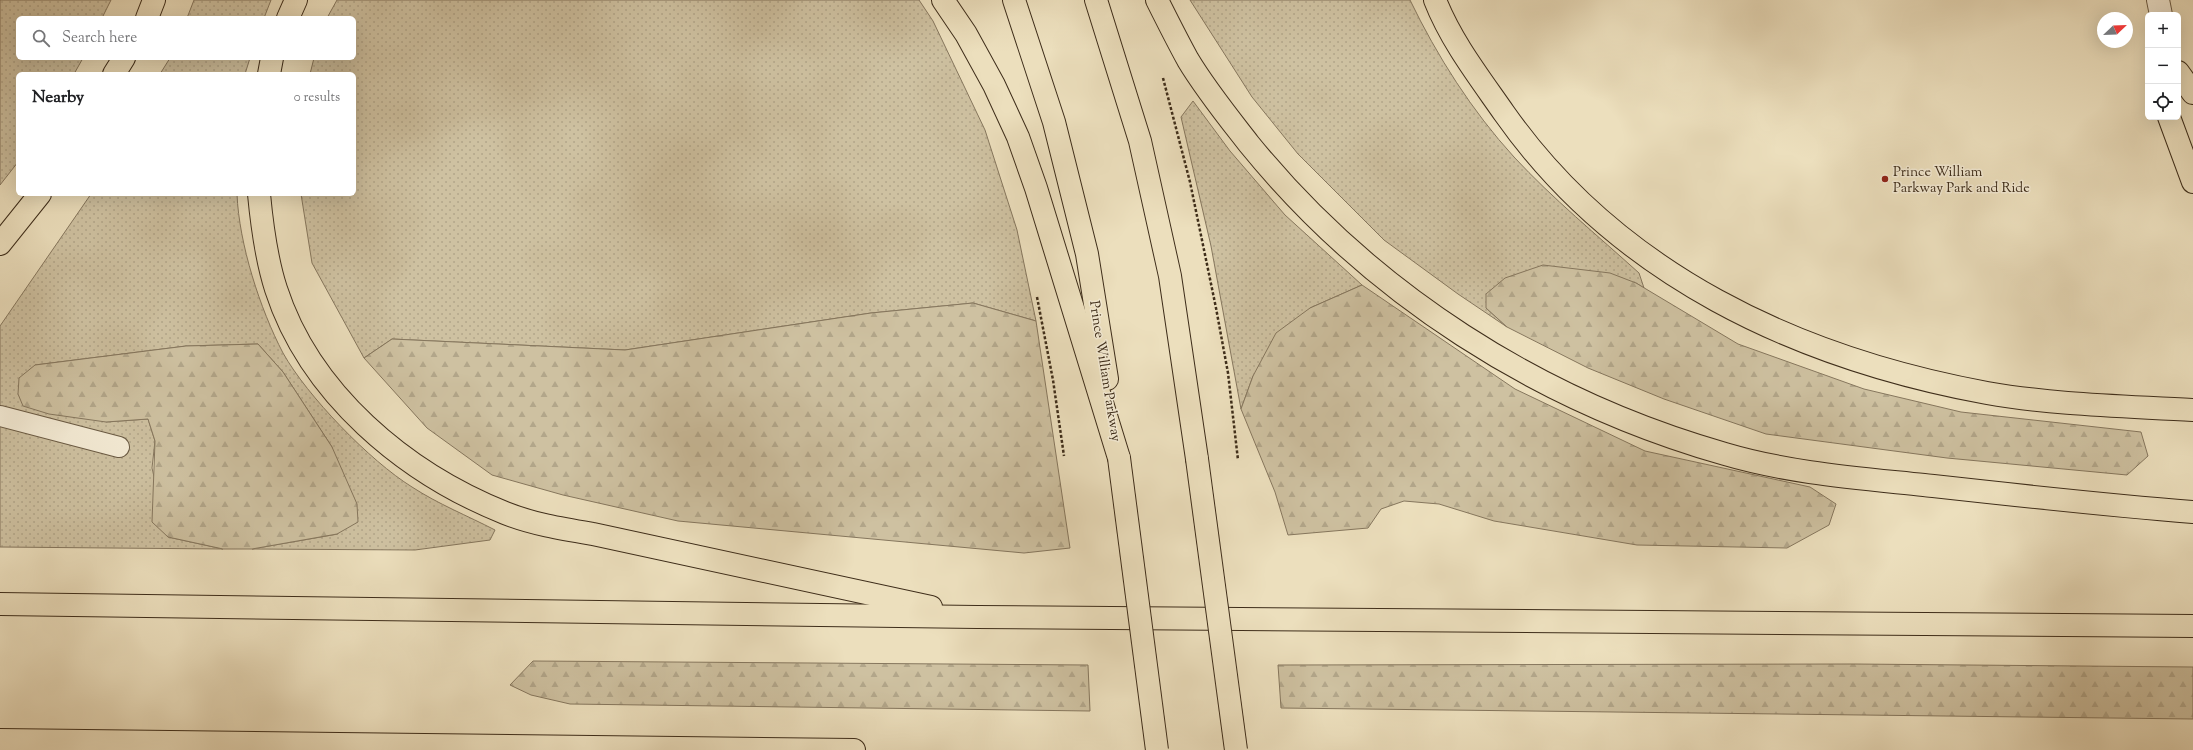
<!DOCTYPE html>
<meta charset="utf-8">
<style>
body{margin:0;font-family:"Sorts Mill Goudy",serif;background:#f6f6f6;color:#202124}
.controls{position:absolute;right:12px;top:12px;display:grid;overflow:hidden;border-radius:6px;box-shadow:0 4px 16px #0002}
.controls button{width:36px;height:36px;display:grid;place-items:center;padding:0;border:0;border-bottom:1px solid #e0e0e0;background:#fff;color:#202124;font:20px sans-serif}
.compass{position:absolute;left:2097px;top:12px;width:36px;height:36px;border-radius:50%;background:#fff;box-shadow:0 4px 16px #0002;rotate:67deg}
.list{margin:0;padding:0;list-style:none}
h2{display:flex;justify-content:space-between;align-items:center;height:52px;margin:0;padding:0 16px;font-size:17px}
h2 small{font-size:13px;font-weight:400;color:#757577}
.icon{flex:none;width:22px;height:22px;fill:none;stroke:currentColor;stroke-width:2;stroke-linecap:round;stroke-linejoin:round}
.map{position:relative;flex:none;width:2193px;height:750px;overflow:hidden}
.search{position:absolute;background:#fff;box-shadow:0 4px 16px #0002;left:16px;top:16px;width:340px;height:44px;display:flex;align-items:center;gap:10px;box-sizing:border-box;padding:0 14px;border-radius:6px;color:#757577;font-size:15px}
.panel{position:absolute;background:#fff;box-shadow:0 4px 16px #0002;left:16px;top:72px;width:340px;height:124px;border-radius:6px}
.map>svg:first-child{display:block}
</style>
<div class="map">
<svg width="2193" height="750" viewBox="0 0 2193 750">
<defs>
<pattern id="grass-dots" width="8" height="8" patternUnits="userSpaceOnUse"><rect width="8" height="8" fill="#cec1a1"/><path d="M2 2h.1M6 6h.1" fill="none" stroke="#b2a68a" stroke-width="1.8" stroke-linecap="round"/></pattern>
<pattern id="forest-firs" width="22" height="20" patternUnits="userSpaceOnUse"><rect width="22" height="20" fill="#cec1a1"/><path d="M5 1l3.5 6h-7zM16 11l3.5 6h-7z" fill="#b2a68a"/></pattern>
</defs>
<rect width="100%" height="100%" fill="#ecdfbd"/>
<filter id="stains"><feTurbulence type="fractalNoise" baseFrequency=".005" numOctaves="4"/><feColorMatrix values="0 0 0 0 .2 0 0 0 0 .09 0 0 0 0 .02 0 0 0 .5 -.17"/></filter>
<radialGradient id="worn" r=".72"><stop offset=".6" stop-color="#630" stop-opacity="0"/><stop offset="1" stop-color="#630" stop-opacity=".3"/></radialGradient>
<g fill="url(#grass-dots)" stroke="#86775e">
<polygon points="0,0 111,0 102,18 18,18 18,58 83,58 74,74 18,74 18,162 0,185"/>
<polygon points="194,0 271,0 264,18 187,18"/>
<polygon points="337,0 919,0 933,21 985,130 1017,230 1036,321 973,303 871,313 625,350 392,339 364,358 312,263 301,194 354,194 354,74 310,74 314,58 354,58 354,18 327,18"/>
<path d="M 1190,0 L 1410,0 C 1437,56 1472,111 1514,157 C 1553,199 1597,235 1639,273 L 1644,288 L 1636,283 L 1486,308 L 1507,327 L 1458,294 L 1384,240 L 1298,154 L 1252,97 Z"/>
<polygon points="170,58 250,58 245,74 160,74"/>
<polygon points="1193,101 1230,151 1285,215 1362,285 1310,308 1253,376 1241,409 1211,246 1181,117"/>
<path d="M 91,194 L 237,194 C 239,244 260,309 283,353 C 307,396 370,461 412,487 C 438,504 468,516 495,530 L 490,540 L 415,550 L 252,549 L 338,534 L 332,447 L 283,372 L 258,344 L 186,346 L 35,365 L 106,422 L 148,419 L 155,441 L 152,468 L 168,537 L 223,549 L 0,547 L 0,326 Z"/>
</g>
<g fill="url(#forest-firs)" stroke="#86775e">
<polygon points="1543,265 1610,273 1636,283 1738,344 1864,389 1961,412 2141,432 2148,456 2127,475 1947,458 1766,434 1664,399 1588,368 1507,327 1486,308 1486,294 1505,278"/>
<polygon points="1362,285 1515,389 1645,451 1810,487 1836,504 1829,525 1787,548 1637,545 1494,521 1439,504 1404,501 1381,509 1368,528 1288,535 1275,492 1241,409 1253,376 1276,333 1310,308"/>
<polygon points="973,303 1036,321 1070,548 1024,553 678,521 563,495 492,475 427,428 364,358 392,339 625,350 871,313"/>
<polygon points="258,344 283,372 332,447 357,504 358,522 337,534 252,549 223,549 168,537 152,522 155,441 148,419 106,422 49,414 23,406 18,394 19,378 35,365 186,346"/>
<polygon points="533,661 1088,665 1090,711 570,704 531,695 510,685"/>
<polygon points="1854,664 2193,667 2193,719 1281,708 1278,665"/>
</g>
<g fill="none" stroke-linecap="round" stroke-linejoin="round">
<g stroke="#6a5a43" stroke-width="22">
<polyline id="lane" points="0,416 119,447"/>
</g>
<g stroke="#6a5a43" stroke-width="24">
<polyline id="street" points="2158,0 2161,15"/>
</g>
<g stroke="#3e2d1a" stroke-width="24">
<g id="highway">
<polyline points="943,0 966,34 994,85 1018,137 1036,188 1119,458"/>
<polyline points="1014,0 1054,122 1087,254 1107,379"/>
<polyline points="1096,0 1140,141 1170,276 1197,459"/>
<path d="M 1157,0 C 1167,20 1177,40 1188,60 C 1206,90 1228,117 1249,144 C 1371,294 1539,401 1725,454 C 1789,473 1858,478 1924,485 C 2014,495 2103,505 2193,512"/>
<path d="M 1435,0 C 1451,41 1479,77 1504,113 C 1618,275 1797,358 1987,393 C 2055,405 2125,406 2193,410"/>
<polyline points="147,18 154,0"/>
<polyline points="288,18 296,0"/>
<polyline points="2178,72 2193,93"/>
<polyline points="114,74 124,58"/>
<polyline points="269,74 272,58"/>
<polyline points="2169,117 2193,182"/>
<path d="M 259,194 C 262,226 266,258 276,289 C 310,394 405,473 505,513 C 532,524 563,529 593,534 L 931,607"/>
<polyline points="0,244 40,194"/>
<polyline points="0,604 977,617 2193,626"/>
<polyline points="0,740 854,750"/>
</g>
</g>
<g stroke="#3e2d1a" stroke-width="2.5" stroke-dasharray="3 2" stroke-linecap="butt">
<polyline points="1163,78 1190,182 1216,308 1228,373 1238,460"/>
<polyline points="1037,297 1053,380 1064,456"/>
</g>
<use href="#lane" stroke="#f3ead4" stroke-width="20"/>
<use href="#street" stroke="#f3ead4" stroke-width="22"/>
<use href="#highway" stroke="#ecdfbd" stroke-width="22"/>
<g stroke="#3e2d1a" stroke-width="24" stroke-linecap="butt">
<g id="highway-bridge">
<polyline points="1119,458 1157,750"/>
<polyline points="1197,459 1236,750"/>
</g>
</g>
<use href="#highway-bridge" stroke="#ecdfbd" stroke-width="22"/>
</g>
<circle fill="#8f2418" stroke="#f3ead4" stroke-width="1.5" cx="1885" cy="179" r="4"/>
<g text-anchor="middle" stroke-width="3" stroke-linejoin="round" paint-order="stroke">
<g font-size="14" fill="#3e2d1a" stroke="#f3ead4" text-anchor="start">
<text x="1893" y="176">Prince William<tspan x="1893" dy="16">Parkway Park and Ride</tspan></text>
</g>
<g font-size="14" fill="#3e2d1a" stroke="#f3ead4">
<text transform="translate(1106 371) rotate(81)" y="5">Prince William Parkway</text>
</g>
</g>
<rect width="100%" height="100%" filter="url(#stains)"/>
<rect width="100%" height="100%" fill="url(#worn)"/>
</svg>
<div class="controls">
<button>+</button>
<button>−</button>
<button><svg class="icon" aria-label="locate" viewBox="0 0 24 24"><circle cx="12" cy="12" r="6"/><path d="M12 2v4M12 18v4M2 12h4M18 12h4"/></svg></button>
</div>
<svg class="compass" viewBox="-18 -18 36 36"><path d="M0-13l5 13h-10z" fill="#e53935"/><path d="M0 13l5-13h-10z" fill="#757577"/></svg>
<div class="search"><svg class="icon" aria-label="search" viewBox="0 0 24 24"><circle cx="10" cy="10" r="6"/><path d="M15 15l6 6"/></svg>Search here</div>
<section class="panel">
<h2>Nearby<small>0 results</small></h2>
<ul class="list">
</ul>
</section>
</div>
